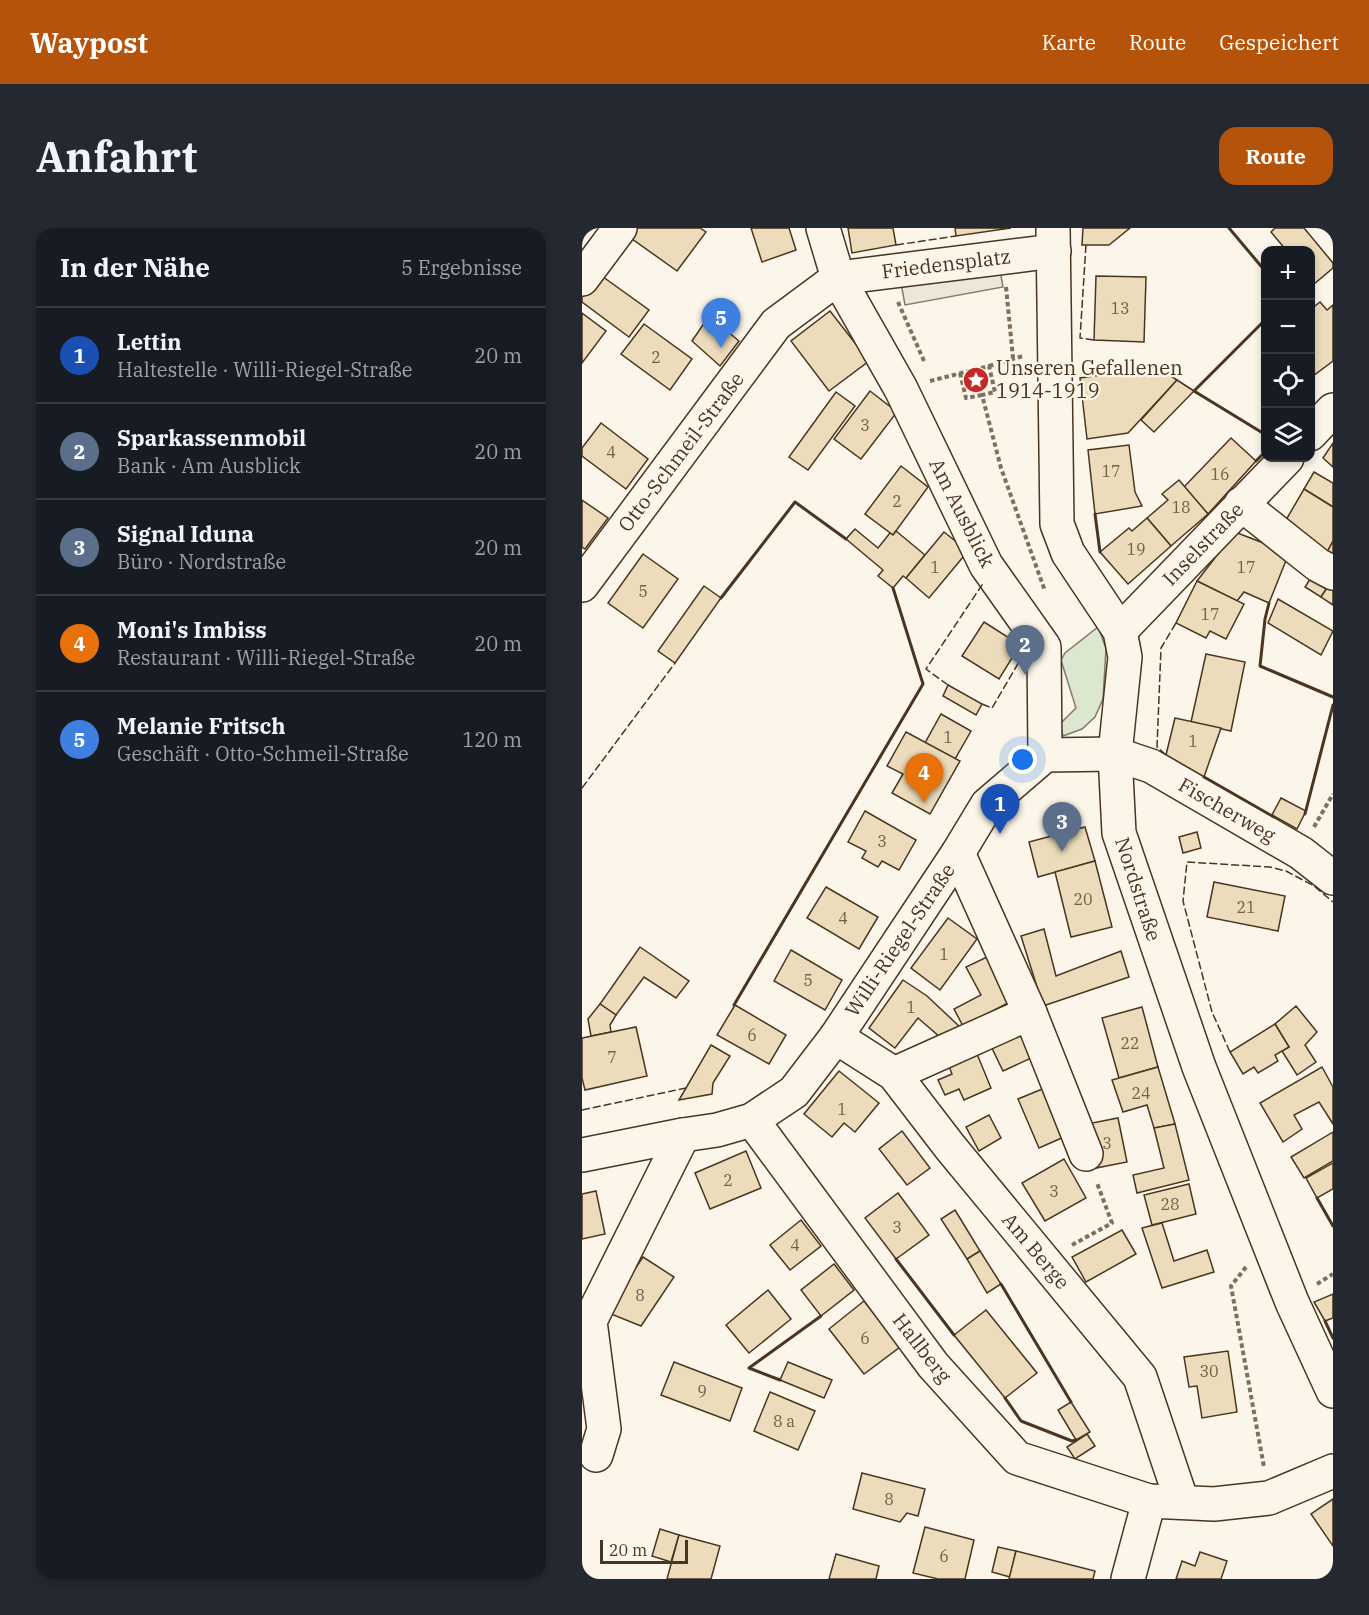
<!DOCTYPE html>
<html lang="de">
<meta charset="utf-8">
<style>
body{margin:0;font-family:"IBM Plex Serif",serif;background:#242831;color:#f1f3f6}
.controls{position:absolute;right:18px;top:18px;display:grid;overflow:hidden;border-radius:12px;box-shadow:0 3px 9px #0003}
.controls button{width:54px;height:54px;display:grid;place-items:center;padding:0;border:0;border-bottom:2px solid #363941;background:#171b24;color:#f1f3f6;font:30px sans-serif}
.scale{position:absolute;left:18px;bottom:15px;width:88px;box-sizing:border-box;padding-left:6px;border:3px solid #4a3520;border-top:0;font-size:16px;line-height:21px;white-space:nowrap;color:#4a3520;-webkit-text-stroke:4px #fbf6e9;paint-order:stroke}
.you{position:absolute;left:441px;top:532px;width:21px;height:21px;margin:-15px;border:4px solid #fff;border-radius:50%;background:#1a73e8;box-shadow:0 0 0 9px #1a73e833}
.badge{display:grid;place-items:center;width:39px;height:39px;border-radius:50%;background:#b45309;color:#fff;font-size:20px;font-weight:700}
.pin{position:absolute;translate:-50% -50px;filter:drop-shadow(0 2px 3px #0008)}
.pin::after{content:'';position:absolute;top:32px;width:21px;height:18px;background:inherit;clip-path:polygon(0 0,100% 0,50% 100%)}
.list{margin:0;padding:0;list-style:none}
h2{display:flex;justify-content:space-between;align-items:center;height:78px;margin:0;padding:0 24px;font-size:26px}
h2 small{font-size:20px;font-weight:400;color:#9ea1a6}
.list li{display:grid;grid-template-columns:39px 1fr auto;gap:18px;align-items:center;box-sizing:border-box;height:96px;padding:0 24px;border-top:2px solid #363941}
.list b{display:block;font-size:22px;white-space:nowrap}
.list p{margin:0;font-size:20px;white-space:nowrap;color:#9ea1a6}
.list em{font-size:20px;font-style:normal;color:#9ea1a6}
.icon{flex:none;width:33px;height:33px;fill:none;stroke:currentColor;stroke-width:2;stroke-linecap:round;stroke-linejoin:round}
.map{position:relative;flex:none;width:751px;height:1351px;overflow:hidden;border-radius:18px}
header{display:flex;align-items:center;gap:36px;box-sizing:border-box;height:84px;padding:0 30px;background:#b45309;color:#fff}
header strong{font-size:28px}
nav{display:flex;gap:33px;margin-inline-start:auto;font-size:21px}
.intro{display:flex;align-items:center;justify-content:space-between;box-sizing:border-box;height:144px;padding:0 36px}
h1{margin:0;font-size:42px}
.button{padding:15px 27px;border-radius:18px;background:#b45309;color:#fff;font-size:21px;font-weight:700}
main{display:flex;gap:36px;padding:0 36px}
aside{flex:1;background:#171b24;border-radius:18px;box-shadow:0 3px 9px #0003}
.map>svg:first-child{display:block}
</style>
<header>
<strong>Waypost</strong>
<nav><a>Karte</a><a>Route</a><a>Gespeichert</a></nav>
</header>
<div class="intro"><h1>Anfahrt</h1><a class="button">Route</a></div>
<main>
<aside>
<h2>In der Nähe<small>5 Ergebnisse</small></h2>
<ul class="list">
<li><span class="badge" style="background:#1a4fb4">1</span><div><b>Lettin</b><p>Haltestelle · Willi-Riegel-Straße</p></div><em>20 m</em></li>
<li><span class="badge" style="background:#5c6f8a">2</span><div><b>Sparkassenmobil</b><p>Bank · Am Ausblick</p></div><em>20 m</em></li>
<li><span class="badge" style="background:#5c6f8a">3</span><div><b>Signal Iduna</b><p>Büro · Nordstraße</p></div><em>20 m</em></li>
<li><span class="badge" style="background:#e8710a">4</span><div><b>Moni's Imbiss</b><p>Restaurant · Willi-Riegel-Straße</p></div><em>20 m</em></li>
<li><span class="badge" style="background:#3f7fe0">5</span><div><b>Melanie Fritsch</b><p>Geschäft · Otto-Schmeil-Straße</p></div><em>120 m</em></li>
</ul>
</aside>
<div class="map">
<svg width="751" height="1351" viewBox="0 0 751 1351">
<rect width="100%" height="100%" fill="#fbf6e9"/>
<polygon fill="#dce7d0" stroke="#887966" stroke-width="1.5" points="516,399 524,420 521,471 513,489 500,501 481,508 478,496 494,480 479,432 483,425"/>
<polygon fill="#ede7d9" stroke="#887966" stroke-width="1.5" points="417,37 421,59 323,77 319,55"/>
<g fill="#ecdcbc" stroke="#4a3520" stroke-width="1.5">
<polygon points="52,0 118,0 124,4 95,43 46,8"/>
<polygon points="169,0 207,0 214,22 180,34"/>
<polygon points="266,0 311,0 314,17 270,25"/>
<polygon points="373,0 429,0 374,8"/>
<polygon points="501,0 548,0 527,17 500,17"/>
<polygon points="693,0 722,0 751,35 751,40 732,56 728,52 728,22 704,22 689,4"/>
<polygon points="17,46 67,82 47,109 0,74 0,69"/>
<polygon points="514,48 564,49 562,114 512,112"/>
<polygon points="738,74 745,82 751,77 751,133 731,148 728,145 728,82"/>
<polygon points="248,83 287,133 247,163 209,113"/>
<polygon points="0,85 24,103 0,135"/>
<polygon points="127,88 157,113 138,138 110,113"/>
<polygon points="62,96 110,131 88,162 39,126"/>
<polygon points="575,139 595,152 546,205 505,211 498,150"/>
<polygon points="595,152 612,163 572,204 559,192"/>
<polygon points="288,163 315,184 279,231 252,211"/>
<polygon points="254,164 273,178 226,242 207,229"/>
<polygon points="19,195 66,231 44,261 0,228 0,220"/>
<polygon points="649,210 674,233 626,286 602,259"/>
<polygon points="751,215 751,239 741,230"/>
<polygon points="547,217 553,264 560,278 513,286 506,222"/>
<polygon points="319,238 346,259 311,307 283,286"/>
<polygon points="732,244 751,255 751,279 722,261"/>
<polygon points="597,252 626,286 589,318 565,290 586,272 580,266"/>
<polygon points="722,261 751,279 751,313 741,332 704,292"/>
<polygon points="0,272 26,290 3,321 0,319"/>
<polygon points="565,290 589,318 546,356 518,324 547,300 550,303"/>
<polygon points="273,301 296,320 308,305 311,307 314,303 343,327 324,350 321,348 311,360 296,348 301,342 264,311"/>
<polygon points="362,304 386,323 347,370 324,350"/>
<polygon points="653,304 707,325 687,375 662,364 655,373 615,353"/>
<polygon points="751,313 751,337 741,332"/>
<polygon points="61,326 96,351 61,400 26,375"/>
<polygon points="734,342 750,352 739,369 723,359"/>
<polygon points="750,352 751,353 751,377 739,369"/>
<polygon points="615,353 662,376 644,411 628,403 624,410 594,395"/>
<polygon points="122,358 139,370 93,435 76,423"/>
<polygon points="696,371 751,403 739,427 686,395"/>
<polygon points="402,394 438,417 417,451 380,428"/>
<polygon points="624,426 663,434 649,503 609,494"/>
<polygon points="366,457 400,476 394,487 361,468"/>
<polygon points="359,486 389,503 373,531 343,515"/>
<polygon points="593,490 639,500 622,549 584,527"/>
<polygon points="324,504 378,533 348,586 310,565 321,546 305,538"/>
<polygon points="699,570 724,583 715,601 690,587"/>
<polygon points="283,583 334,612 317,642 300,633 296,639 280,630 284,623 266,614"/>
<polygon points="503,599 513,633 456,649 447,614"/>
<polygon points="615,604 619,620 601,625 597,609"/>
<polygon points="513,633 530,699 489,709 473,644"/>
<polygon points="632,654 703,668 696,703 625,689"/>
<polygon points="244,659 296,689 277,721 225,690"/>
<polygon points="366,690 395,711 358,762 329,740"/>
<polygon points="462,701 474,748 539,723 547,749 461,778 439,708"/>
<polygon points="58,719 107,753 94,770 62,749 34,787 18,776"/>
<polygon points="209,722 260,752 243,782 192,753"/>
<polygon points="407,728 430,773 381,798 372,781 399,767 384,739"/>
<polygon points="321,752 345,768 378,799 358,809 336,790 313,820 287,800"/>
<polygon points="18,776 34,787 28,797 29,804 9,808 6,791"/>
<polygon points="153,777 204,807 187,836 135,807"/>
<polygon points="714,778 735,804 723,817 734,834 715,847 700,823 707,819 693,796"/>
<polygon points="560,779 576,839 537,850 520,790"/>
<polygon points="693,796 707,819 693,827 696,833 676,845 672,839 661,846 648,824"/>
<polygon points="54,799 65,848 3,862 0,850 0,810"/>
<polygon points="445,799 458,826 421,843 408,816"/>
<polygon points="129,817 148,828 131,855 130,866 97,872"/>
<polygon points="393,821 409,860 382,872 377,861 363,867 356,852 370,846 365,833"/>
<polygon points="576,839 593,896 572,900 565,877 541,884 530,852"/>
<polygon points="740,839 751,859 751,896 737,874 712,887 720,901 701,914 678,875"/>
<polygon points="257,843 297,875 273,904 262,895 250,909 222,886"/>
<polygon points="470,857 491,905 457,920 436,871"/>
<polygon points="407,887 419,910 397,923 384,899"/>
<polygon points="536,890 545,934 514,940 505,896"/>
<polygon points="593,896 607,952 555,965 551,947 582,940 572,900"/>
<polygon points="320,903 348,940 325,957 297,921"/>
<polygon points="751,904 751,933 722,950 709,929"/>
<polygon points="164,923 179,960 128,981 113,945"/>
<polygon points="482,931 504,970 463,993 440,955"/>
<polygon points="751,935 751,961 735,970 724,950"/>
<polygon points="607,956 614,986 570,997 562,967"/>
<polygon points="14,963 23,1006 0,1011 0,966"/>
<polygon points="316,965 347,1007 314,1031 283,990"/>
<polygon points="373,982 398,1023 385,1031 359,991"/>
<polygon points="219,992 239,1018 208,1042 188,1017"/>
<polygon points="580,995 592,1033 625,1022 632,1044 580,1060 560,1000"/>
<polygon points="540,1002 554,1026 504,1054 490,1029"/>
<polygon points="398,1023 419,1056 405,1065 385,1031"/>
<polygon points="61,1029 92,1049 59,1098 24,1084"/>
<polygon points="252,1036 272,1062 239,1088 219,1062"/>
<polygon points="186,1062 209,1091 167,1125 144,1097"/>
<polygon points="751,1066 751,1090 743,1093 732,1074"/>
<polygon points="282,1073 318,1119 282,1146 247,1101"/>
<polygon points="404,1082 455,1145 423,1170 372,1107"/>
<polygon points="646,1123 655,1184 620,1190 615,1158 607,1159 602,1129"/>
<polygon points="92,1134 160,1160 148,1193 79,1167"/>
<polygon points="206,1134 250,1152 242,1170 198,1152"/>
<polygon points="188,1164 233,1183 216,1222 172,1203"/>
<polygon points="489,1174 508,1204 494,1212 476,1182"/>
<polygon points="505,1206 513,1218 493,1231 485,1219"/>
<polygon points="280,1245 343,1261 336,1288 325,1285 318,1294 271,1281"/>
<polygon points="751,1271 751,1318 729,1286"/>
<polygon points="343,1299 392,1312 383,1351 356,1351 331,1345"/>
<polygon points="78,1301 97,1307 89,1334 70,1328"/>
<polygon points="97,1307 138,1318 129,1351 85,1351"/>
<polygon points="416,1319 434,1323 428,1349 410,1344"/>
<polygon points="434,1323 513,1343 511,1351 427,1351"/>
<polygon points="618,1324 645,1333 639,1351 594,1351 600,1333 613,1338"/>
<polygon points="254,1326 297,1338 294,1351 247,1351"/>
</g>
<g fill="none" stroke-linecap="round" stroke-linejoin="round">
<g stroke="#4a3520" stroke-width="36">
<g id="minor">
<polyline points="241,0 256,50 319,161 404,337 462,419 463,527"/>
<polyline points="471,0 475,296 486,325 538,403 543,429 533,526 537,605 617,839 710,1074 751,1163"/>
<polyline points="256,50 472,23"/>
<polyline points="0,51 38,0"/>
<polyline points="728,206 751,182"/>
<polyline points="659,276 736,337 751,345"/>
<polyline points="0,357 194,96 256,50"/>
<polyline points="538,403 705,230"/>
<polyline points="376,625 448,785 504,926"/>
<polyline points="254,809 312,846 368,919 558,1149 600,1274"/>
<polyline points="312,846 448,785"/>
<polyline points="170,892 351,1137 435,1230 567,1273"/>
<polyline points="0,927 101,907 135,902 170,892 212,864 254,809 376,625 405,577 463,527 533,526 569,538 719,625 751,650"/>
<polyline points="14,1227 22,1201 8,1093 101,907"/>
<polyline points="546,1351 567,1273 632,1276 687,1270 751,1243"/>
</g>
</g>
<g stroke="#7f6f5c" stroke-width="4" stroke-dasharray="4.5 3" stroke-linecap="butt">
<polyline points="424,59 431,130"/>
<polyline points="316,74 342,133"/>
<polyline points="407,138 441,128"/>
<polyline points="378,145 384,170 400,167"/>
<polyline points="348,153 407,138 413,164 400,167 419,240 463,363"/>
<polyline points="732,599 751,566"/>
<polyline points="490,1017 530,995 515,955"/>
<polyline points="664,1039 649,1058 682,1239"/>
<polyline points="735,1056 751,1046"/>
</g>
<use href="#minor" stroke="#fbf6e9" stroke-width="33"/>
<g stroke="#4a3520" stroke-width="1.5" stroke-dasharray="8 3" stroke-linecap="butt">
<polyline points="314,17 374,8"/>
<polyline points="504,17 498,110 512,112"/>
<polyline points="366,457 344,441 402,354"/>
<polyline points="400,476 410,480 447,417"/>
<polyline points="584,527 575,519 579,420 594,395"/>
<polyline points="0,560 93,435"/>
<polyline points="648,824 630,784 601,673 605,634 688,639 704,643 732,658 751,674"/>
<polyline points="0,882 104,860"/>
</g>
<g stroke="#4a3520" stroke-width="3">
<polyline points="647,0 684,44"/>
<polyline points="684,91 612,163 684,207"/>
<polyline points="674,233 684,223"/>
<polyline points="513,286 518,324"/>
<polyline points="139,370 213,274 264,311"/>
<polyline points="687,375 683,391 678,438 751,469"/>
<polyline points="622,549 692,589"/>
<polyline points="723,586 751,477"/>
<polyline points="152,777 341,456 311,360"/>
<polyline points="735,970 751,998"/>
<polyline points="314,1031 372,1107"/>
<polyline points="419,1056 489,1174"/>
<polyline points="743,1093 751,1110"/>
<polyline points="198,1152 167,1140 239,1088"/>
<polyline points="423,1170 439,1193 490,1213 494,1212"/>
</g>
</g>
<defs>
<g id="sight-disc" transform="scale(1.35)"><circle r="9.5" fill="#c62828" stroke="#fbf6e9"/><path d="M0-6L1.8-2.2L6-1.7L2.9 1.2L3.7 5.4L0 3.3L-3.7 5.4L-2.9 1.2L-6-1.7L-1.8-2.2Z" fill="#fff"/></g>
</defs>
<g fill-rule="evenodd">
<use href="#sight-disc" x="394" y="152"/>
</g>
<g text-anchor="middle" stroke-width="4.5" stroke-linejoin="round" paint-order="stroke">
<g font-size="16" fill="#725f47">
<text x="538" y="86">13</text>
<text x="74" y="135">2</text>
<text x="283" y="203">3</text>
<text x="29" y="230">4</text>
<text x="529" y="249">17</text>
<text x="638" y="252">16</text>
<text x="315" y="279">2</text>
<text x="599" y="285">18</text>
<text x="554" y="327">19</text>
<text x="353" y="345">1</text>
<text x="664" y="345">17</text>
<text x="61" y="369">5</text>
<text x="628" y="392">17</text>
<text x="366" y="515">1</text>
<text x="611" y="519">1</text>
<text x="300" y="619">3</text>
<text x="501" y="677">20</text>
<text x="664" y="685">21</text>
<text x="261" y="696">4</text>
<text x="362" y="732">1</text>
<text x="226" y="758">5</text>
<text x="329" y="785">1</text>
<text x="170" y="813">6</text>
<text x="548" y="821">22</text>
<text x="30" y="835">7</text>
<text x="559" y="871">24</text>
<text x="260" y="887">1</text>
<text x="525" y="921">3</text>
<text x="146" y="958">2</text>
<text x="472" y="969">3</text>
<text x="588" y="982">28</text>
<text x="315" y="1005">3</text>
<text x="213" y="1023">4</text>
<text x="58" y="1073">8</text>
<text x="283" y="1116">6</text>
<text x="627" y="1149">30</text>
<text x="120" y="1169">9</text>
<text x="202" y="1199">8 a</text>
<text x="307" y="1277">8</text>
<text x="362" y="1334">6</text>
</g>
<g font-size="20" fill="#4a3520" stroke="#fbf6e9">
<text transform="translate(364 36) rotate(-7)" y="7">Friedensplatz</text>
<text transform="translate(99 224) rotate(-53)" y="7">Otto-Schmeil-Straße</text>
<text transform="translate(380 285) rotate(63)" y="7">Am Ausblick</text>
<text transform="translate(621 316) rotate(-46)" y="7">Inselstraße</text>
<text transform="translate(645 582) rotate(30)" y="7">Fischerweg</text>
<text transform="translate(556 661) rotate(72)" y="7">Nordstraße</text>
<text transform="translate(318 712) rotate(-56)" y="7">Willi-Riegel-Straße</text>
<text transform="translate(454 1023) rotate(50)" y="7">Am Berge</text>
<text transform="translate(340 1120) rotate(52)" y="7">Hallberg</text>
</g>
<g font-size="20" fill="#4a3520" stroke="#fbf6e9" text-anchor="start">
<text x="414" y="147">Unseren Gefallenen<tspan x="414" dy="23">1914-1919</tspan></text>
</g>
</g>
</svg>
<div class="controls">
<button>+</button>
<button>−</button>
<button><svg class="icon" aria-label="locate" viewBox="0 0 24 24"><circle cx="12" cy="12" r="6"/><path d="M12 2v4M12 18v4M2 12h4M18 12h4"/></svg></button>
<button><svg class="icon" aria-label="layers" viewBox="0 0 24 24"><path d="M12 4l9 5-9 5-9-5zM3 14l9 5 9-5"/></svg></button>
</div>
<div class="scale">20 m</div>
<div class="you"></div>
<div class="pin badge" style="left:418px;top:606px;background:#1a4fb4">1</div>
<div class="pin badge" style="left:443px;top:447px;background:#5c6f8a">2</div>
<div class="pin badge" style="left:480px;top:624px;background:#5c6f8a">3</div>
<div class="pin badge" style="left:342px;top:575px;background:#e8710a">4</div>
<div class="pin badge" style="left:139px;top:120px;background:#3f7fe0">5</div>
</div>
</main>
